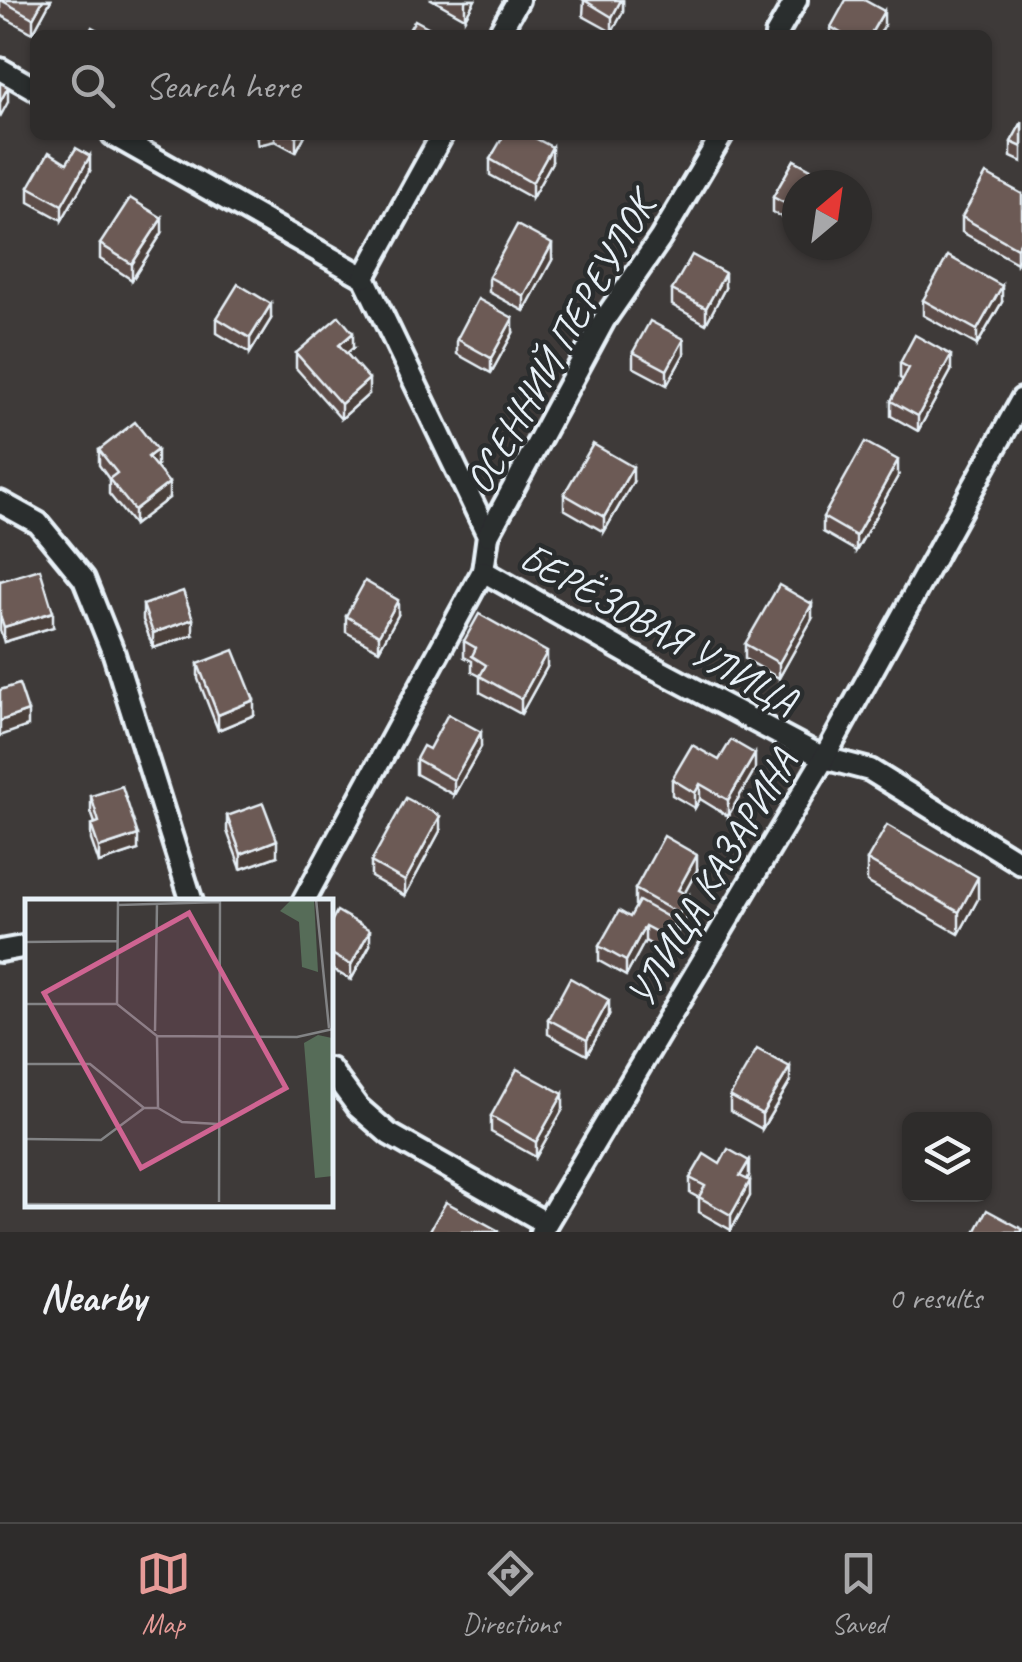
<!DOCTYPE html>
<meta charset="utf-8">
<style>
body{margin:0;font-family:Caveat,sans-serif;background:#363433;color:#f1f3f6}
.controls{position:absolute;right:30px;bottom:30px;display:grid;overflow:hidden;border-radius:15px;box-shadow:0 2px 8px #0004}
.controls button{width:90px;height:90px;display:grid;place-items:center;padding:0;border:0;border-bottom:2px solid #494847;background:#2e2c2b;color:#f1f3f6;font:50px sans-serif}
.compass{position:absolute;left:782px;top:170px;width:90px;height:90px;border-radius:50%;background:#2e2c2b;box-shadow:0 2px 8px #0004;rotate:29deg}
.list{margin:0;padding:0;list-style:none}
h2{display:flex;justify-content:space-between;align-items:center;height:130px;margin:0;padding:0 40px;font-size:42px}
h2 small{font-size:32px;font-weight:400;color:#a7a7a9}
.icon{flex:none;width:55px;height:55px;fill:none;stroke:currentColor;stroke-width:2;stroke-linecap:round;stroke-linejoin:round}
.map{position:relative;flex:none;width:1022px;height:1232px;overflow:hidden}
.search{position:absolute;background:#2e2c2b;box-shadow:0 2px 8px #0004;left:30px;right:30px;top:30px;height:110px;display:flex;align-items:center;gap:25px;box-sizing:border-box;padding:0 35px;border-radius:15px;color:#a7a7a9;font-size:38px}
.sheet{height:290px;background:#2e2c2b}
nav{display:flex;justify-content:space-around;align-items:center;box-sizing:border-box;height:140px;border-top:2px solid #494847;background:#2e2c2b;font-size:28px;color:#a7a7a9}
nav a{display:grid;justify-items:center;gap:5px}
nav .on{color:#e69b98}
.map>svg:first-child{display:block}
</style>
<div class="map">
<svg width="1022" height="1232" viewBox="0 0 1022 1232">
<rect width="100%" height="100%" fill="#3e3a39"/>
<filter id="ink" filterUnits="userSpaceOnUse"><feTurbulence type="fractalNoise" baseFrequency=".01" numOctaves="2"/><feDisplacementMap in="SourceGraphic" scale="20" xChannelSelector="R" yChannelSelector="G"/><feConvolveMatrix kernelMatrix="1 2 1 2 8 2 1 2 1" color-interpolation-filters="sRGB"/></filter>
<g filter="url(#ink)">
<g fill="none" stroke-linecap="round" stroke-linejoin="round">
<g stroke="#e8f1f8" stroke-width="28">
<g id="street">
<polyline points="498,35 518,0"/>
<polyline points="776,35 796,0"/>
<polyline points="0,69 35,89"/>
<polyline points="113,135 364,277 488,535 483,571 645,663 824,758 870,770 1022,864"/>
<polyline points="364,277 442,135"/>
<polyline points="0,502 38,523 84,579 114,654 192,902"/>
<polyline points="488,535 604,320 660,239 722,135"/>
<polyline points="303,902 483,571"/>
<polyline points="0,951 28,946"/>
<polyline points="330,1069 358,1107 389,1134 546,1223"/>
<polyline points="541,1232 824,758 1022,399"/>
</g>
</g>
<use href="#street" stroke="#2a2d2e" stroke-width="20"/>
</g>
<g fill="#5d4d48" stroke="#e8f1f8" stroke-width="2.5">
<polygon points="0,0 51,0 33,33 0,15"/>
<polygon points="433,0 475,0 465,18"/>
<polygon points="584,0 623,0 623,12 612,32 583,16"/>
<polygon points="884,26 879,35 831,35 831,27"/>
<polygon points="1022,122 1022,162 1011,157 1011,142"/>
<polygon points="256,135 305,135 296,152 275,141 258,145"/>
<polygon points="490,159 552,162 532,198 490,175"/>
<polygon points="794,160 829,179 829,185 797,185 797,225 773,212 773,197"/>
<polygon points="67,163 90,171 62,220 29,202 29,187"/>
<polygon points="1022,194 1017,263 962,232 962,217"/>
<polygon points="162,233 132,280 100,259 100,244"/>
<polygon points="552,260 524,311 489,292 489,277"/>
<polygon points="725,288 706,324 672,305 672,290"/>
<polygon points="923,300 1002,302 977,345 923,315"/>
<polygon points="217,318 271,319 250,353 217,333"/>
<polygon points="513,333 491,373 457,354 457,339"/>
<polygon points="353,348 347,353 369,394 341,419 296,368 296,353"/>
<polygon points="633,352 684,354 667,385 633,367"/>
<polygon points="900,363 951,371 918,431 891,416 891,401 903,380 900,378"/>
<polygon points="99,450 157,465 156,467 169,498 134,525 109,494 109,479 99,465"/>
<polygon points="898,476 856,551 823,532 823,517"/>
<polygon points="633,482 604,532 564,509 564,494"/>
<polygon points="0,581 53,627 4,642 0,630"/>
<polygon points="143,605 193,635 153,648 143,620"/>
<polygon points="398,615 379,650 346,632 346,616"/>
<polygon points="812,619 779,678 745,659 745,644"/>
<polygon points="464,641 547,667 521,714 480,692 480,676 472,672 472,661 464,657"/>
<polygon points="198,664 254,715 218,730 198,679"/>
<polygon points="481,747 454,795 416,774 416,759 429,749"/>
<polygon points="719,760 755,769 728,816 700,799 695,808 672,795 672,779"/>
<polygon points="91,796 138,850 99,863 91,840 91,825 95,823 91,812"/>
<polygon points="227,816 277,856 241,869 227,831"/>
<polygon points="440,831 405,896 371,877 371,862"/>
<polygon points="867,860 978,899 959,934 867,882"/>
<polygon points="697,870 684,894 689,912 679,930 675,927 675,936 666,953 645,941 626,976 599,961 599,946 630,917 637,906 635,905 635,889"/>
<polygon points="330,924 370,945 351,980 330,968"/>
<polygon points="609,1015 587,1055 548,1034 548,1019"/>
<polygon points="790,1082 762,1129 730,1111 730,1096"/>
<polygon points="563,1109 536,1157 491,1132 491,1116"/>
<polygon points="720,1164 749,1176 747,1180 750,1196 731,1230 699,1212 699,1198 690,1193 690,1178"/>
</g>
<g fill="#4c3f3b" stroke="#e8f1f8" stroke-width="2.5">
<polygon points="43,0 51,0 33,33 33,18"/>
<polygon points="466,0 475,0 465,18 465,2"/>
<polygon points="621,0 623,0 623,12 612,32 612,17"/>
<polygon points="884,11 884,26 879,35 870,35"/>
<polygon points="8,87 8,102 0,117 0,102"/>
<polygon points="258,135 275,135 275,141 258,145"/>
<polygon points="297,135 305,135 296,152 296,137"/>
<polygon points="552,147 552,162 532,198 532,183"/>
<polygon points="90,156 90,171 62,220 62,205"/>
<polygon points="162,218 162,233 132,280 132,264"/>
<polygon points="1022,239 1022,254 1017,263 1017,248"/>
<polygon points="552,244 552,260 524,311 524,296"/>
<polygon points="725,273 725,288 706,324 706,308"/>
<polygon points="1002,286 1002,302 977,345 977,330"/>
<polygon points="271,304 271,319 250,353 250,338"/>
<polygon points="513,318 513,333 491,373 491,358"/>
<polygon points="353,333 353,348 339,360 339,345"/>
<polygon points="684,339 684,354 667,385 667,370"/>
<polygon points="951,355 951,371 918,431 918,416"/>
<polygon points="369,379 369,394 341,419 341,404"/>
<polygon points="157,450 157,465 148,472 148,457"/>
<polygon points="898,460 898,476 856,551 856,536"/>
<polygon points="633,467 633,482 604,532 604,517"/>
<polygon points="169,483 169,498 134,525 134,510"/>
<polygon points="398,600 398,615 379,650 379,635"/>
<polygon points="812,604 812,619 779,678 779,663"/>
<polygon points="53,612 53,627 4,642 4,627"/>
<polygon points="193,619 193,635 153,648 153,633"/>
<polygon points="547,652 547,667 521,714 521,699"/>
<polygon points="254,700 254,715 218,730 218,715"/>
<polygon points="28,711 28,726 0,736 0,721"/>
<polygon points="481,732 481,747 454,795 454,780"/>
<polygon points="755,754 755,769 728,816 728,800"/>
<polygon points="700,784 700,799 695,808 695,793"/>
<polygon points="440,816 440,831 405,896 405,881"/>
<polygon points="138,835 138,850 99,863 99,848"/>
<polygon points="277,840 277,856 241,869 241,854"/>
<polygon points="697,855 697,870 678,905 678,890"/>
<polygon points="978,877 978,899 959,934 959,912"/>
<polygon points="689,896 689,912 679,930 679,914"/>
<polygon points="675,921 675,936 666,953 666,937"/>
<polygon points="645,926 645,941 626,976 626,961"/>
<polygon points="370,930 370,945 351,980 351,965"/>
<polygon points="609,1000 609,1015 587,1055 587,1040"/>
<polygon points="790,1067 790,1082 762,1129 762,1114"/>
<polygon points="563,1094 563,1109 536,1157 536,1142"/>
<polygon points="749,1161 749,1176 740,1191 740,1176"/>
<polygon points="750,1181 750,1196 731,1230 731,1215"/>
</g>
<g fill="#6c5a54" stroke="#e8f1f8" stroke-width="2.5">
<polygon points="1,0 43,0 33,18"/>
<polygon points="584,0 621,0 612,17"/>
<polygon points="846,0 864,0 884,11 870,35 844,35 831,27"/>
<polygon points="415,20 439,33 438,35 406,35"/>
<polygon points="92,27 107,35 88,35"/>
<polygon points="0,83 8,87 0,102"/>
<polygon points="1022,122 1022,147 1011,142"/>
<polygon points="504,135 529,135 552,147 532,183 490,159"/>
<polygon points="76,148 90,156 62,205 29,187 49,152 67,163"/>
<polygon points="794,160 829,179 826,185 797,185 797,210 773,197"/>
<polygon points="986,174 1022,194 1022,239 1017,248 962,217"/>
<polygon points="130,198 162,218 132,264 100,244"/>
<polygon points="517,225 552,244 524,296 489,277"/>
<polygon points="692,255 725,273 706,308 672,290"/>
<polygon points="948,256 1002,286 977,330 923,300"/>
<polygon points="238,284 271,304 250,338 217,318"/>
<polygon points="478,299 513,318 491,358 457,339"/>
<polygon points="339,316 353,333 339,345 369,379 341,404 296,353"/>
<polygon points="650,321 684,339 667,370 633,352"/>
<polygon points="915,335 951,355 918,416 891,401 909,368 900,363"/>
<polygon points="135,422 157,450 148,457 169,483 134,510 109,479 117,473 99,450"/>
<polygon points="865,442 898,460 856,536 823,517"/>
<polygon points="593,444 633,467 604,517 564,494"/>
<polygon points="40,569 53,612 4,627 0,615 0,581"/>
<polygon points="365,581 398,600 379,635 346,616"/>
<polygon points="779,585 812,604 779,663 745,644"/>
<polygon points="183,591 193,619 153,633 143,605"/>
<polygon points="479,614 547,652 521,699 480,676 486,665 472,656 476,648 464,641"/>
<polygon points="234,650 254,700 218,715 198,664"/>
<polygon points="19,684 28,711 0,721 0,690"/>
<polygon points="448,714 481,732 454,780 416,759 423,746 429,749"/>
<polygon points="731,740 755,754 728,800 700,784 695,793 672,779 692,745 719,760"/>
<polygon points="122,786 138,835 99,848 91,825 99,822 91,796"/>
<polygon points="406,798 440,816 405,881 371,862"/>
<polygon points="263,803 277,840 241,854 227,816"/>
<polygon points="887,825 978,877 959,912 867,860"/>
<polygon points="664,836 697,855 678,890 689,896 679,914 635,889"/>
<polygon points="639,901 675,921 666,937 645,926 626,961 599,946 619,911 630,917"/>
<polygon points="337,911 370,930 351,965 330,953 330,924"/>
<polygon points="570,978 609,1000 587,1040 548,1019"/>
<polygon points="757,1049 790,1067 762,1114 730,1096"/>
<polygon points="517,1069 563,1094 536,1142 491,1116"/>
<polygon points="728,1149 749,1161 740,1176 750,1181 731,1215 699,1197 705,1186 690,1178 704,1154 720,1164"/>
<polygon points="446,1202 499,1231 499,1232 429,1232"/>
<polygon points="987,1210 1022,1229 1022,1232 975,1232"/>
</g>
</g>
<g text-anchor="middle" stroke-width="9" stroke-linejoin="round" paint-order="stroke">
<g font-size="40" fill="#e8f1f8" stroke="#2a2d2e">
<text transform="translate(559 343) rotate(-60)" y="14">ОСЕННИЙ ПЕРЕУЛОК</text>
<text transform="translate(659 628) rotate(29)" y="14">БЕРЁЗОВАЯ УЛИЦА</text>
<text transform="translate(711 878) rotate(-59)" y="14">УЛИЦА КАЗАРИНА</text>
</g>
</g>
<g transform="translate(25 899)">
<rect width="308" height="308" fill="#3e3a39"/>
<path d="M 267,0 L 289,0 L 293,73 L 277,68 L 274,23 L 255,12 ZM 293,136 L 307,139 L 308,277 L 290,279 L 279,144 Z" fill="#566c58"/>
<path fill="none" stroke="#828385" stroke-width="2.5" d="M 291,0 L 304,129M 93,6 L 195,3M 0,43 L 92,42M 0,105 L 92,105 L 132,137 L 272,138 L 308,130M 92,105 L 93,0M 130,132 L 132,5M 132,137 L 133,209M 0,165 L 65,165 L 119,209M 133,209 L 157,223 L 193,225M 0,240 L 76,241 L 119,209 L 133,209M 194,303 L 195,0M 0,305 L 308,307"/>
<path fill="#cf6492" fill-opacity="0.15" stroke="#cf6492" stroke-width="5" d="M 164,14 L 261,189 L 116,269 L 19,94 Z"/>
<rect width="308" height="308" fill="none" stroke="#e8f1f8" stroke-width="5"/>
</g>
</svg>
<div class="controls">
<button><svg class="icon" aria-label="layers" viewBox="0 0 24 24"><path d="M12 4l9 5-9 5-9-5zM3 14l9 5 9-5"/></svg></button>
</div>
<svg class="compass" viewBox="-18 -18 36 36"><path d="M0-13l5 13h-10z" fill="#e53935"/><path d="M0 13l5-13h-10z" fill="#a7a7a9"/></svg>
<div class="search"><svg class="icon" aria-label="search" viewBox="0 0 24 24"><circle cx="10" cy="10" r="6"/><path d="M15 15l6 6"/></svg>Search here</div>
</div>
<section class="sheet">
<h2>Nearby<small>0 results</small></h2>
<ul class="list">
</ul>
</section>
<nav>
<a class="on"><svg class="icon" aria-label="map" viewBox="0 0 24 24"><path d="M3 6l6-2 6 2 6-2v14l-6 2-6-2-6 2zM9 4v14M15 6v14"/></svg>Map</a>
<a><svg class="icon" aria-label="directions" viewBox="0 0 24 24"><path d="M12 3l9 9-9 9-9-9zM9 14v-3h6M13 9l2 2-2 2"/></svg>Directions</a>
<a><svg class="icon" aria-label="saved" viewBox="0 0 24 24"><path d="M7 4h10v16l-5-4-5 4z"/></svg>Saved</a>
</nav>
